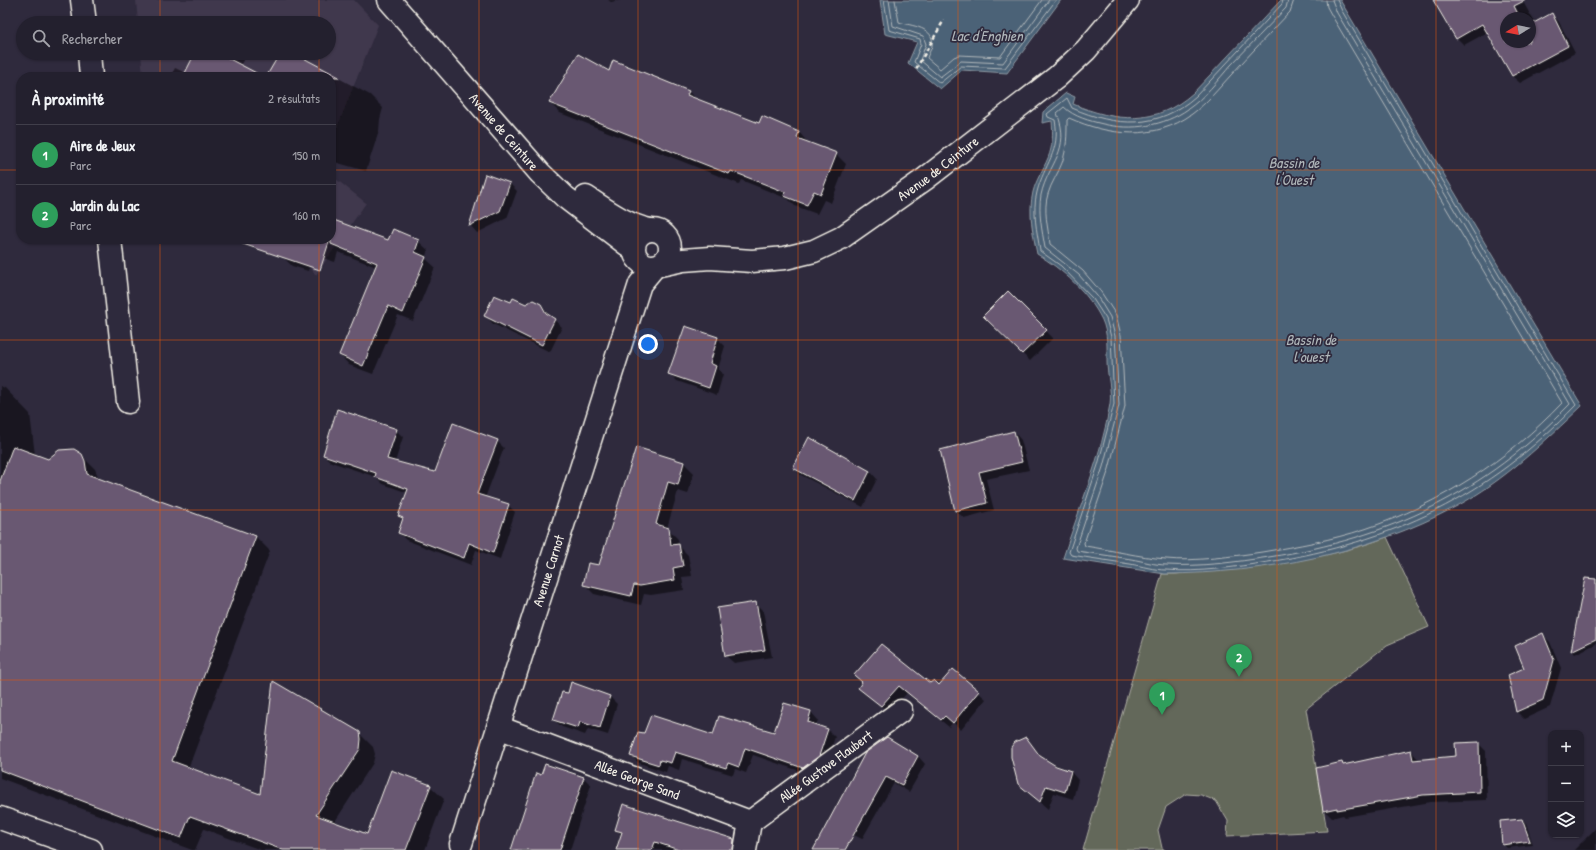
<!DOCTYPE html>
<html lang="fr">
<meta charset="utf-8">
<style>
body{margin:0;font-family:"Patrick Hand",sans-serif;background:#2b2836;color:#f1f3f6}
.controls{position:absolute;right:12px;bottom:12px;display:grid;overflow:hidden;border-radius:8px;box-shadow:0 1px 3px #0004}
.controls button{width:36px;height:36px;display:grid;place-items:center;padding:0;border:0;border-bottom:1px solid #403e4a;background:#23202e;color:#f1f3f6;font:20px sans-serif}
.compass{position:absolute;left:1500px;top:12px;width:36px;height:36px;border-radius:50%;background:#23202e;box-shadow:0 1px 3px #0004;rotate:260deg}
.you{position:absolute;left:648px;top:344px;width:14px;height:14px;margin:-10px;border:3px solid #fff;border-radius:50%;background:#1a73e8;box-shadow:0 0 0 6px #1a73e833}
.badge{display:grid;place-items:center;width:26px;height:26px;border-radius:50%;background:#8bbbb9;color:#fff;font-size:13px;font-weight:700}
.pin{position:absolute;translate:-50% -33px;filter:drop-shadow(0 1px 2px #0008)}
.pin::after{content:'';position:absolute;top:21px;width:14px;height:12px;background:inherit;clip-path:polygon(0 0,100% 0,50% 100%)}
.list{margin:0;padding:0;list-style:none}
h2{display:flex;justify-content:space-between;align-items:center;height:52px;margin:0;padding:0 16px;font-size:17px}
h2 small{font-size:13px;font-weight:400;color:#a3a3aa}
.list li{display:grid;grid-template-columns:26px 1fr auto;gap:12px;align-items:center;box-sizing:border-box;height:60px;padding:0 16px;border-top:1px solid #403e4a}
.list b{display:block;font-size:15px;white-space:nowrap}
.list p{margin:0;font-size:13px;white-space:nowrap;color:#a3a3aa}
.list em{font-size:13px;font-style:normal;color:#a3a3aa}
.icon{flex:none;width:22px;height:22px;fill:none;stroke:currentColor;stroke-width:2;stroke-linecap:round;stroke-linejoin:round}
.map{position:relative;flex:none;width:1596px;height:850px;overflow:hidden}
.search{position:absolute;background:#23202e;box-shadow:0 1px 3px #0004;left:16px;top:16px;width:320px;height:44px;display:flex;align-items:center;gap:10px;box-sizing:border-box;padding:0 14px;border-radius:22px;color:#a3a3aa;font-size:15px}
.panel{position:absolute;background:#23202e;box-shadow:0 1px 3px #0004;left:16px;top:72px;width:320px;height:172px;border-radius:16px}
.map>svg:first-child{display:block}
</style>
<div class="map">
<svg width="1596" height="850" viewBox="0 0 1596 850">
<rect width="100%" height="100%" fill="#2f2a3d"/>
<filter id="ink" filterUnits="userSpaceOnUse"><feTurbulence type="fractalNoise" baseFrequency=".025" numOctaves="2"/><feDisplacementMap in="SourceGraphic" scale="8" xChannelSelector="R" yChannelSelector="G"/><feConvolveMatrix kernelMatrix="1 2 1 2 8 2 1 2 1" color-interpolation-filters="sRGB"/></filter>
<g filter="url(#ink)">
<g fill="#40384d">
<polygon points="136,0 354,0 378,25 331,143 331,77 143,77 141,53 329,53 329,23 138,23"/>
<polygon points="331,175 366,203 316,275 289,239 331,239"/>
</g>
<path fill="#63685a" stroke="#acaca1" d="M 1387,537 L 1429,627 L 1387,645 L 1306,709 L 1327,831 L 1227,836 L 1228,821 L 1216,801 L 1201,795 L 1186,794 L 1166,807 L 1158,830 L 1162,848 L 1165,850 L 1083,850 L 1162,574 L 1176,574 C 1247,566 1320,563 1387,537 Z"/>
<g fill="#4c6277" stroke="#8f9ba4">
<polygon points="880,0 1061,0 1007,73 962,70 940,89 908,63 917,42 885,34"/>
<path d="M 1281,0 L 1340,0 L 1582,406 C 1544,442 1504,481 1457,506 C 1368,554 1265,573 1165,574 L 1063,558 C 1079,508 1102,455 1110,404 C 1112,391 1107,375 1107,362 C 1107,348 1108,333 1102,320 C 1089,293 1062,269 1037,254 C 1033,233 1028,213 1033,192 C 1036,180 1043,170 1048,158 C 1053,146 1053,134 1052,121 L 1042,123 L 1043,112 L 1066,93 L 1075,97 L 1073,104 C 1116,122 1156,126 1193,93 Z"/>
</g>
<g fill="#0007" fill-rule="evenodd">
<polygon points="608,0 620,0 611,2"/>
<path d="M 1446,0 L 1522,0 L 1535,23 L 1552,14 L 1559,22 L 1575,53 L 1520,83 L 1512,76 L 1488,32 L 1464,45 L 1457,38 ZM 1506,18 L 1530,18 L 1530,42 L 1506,42 Z"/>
<polygon points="196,53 245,53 246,55 240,66 262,77 170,77 175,68 186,73"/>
<polygon points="281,53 292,53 370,95 383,108 380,119 379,131 366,171 331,161 331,77 267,77"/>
<polygon points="609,72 688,91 697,100 760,124 799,132 808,143 836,154 846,164 831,203 824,200 817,214 795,206 788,199 741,180 739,184 560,113 550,103"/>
<polygon points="509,183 517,191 507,218 477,233 470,225"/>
<polygon points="331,221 388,241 418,241 428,250 425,258 435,267 413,321 398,315 373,374 349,365 340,355 376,267 338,252 335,262 313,255 308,271 292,266 282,256 272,239 331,239"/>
<polygon points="1008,292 1053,338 1030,361 984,316"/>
<polygon points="511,303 541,305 551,317 562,327 550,352 493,324 486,316"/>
<polygon points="717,338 725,346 718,369 723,374 717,395 677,381 669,373"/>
<polygon points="0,386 5,388 30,414 35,455 48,460 81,455 95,469 99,479 256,537 270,551 188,769 261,796 359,733 373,747 375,754 373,763 334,823 368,835 430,786 444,799 425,850 261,850 204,829 195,850 192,850 0,778"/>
<polygon points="396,430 403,437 395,462 435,474 497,441 504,448 485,498 508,505 515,512 500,559 476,550 471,565 406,540 399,533 403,520 399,516 408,493 383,484 376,477 331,462 324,455"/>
<polygon points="1014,432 1021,440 1029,470 986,479 994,510 964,518 956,511 941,450"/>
<polygon points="809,438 870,471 877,479 863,507 801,475 794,468"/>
<polygon points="637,449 684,463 694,473 688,494 678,491 667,528 678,539 679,546 688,555 692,576 682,577 684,590 651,595 644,594 641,605 594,594 584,584 600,567"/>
<polygon points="1582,599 1596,626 1596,644 1575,654 1572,651"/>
<polygon points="755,603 763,611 772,657 734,663 726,656 718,609"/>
<polygon points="1543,635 1550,642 1561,668 1550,707 1524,719 1517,712 1509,675 1526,668"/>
<polygon points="855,675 978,692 986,699 961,730 953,722 949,727 907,693 889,713 859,687 862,683"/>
<polygon points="572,683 610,697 617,704 608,735 588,729 585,735 562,727 554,720 568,694"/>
<path d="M 785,704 L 811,712 L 818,720 L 816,726 L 828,730 L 835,737 L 826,763 L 811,775 L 753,755 L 746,773 L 735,769 L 733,775 L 682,759 L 679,770 L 668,766 L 666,772 L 639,763 L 631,756 L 714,736 L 775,734 ZM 809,715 L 811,715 L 807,727 L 805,726 Z"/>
<polygon points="1026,738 1043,760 1071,772 1078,780 1073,799 1054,793 1048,809 1019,784"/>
<polygon points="1478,743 1486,751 1487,800 1431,802 1345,817 1343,815 1332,818 1324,810 1342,763 1344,766 1411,751 1419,760 1457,757"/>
<polygon points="866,754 918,756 925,764 909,792 894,783 862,839 838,827"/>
<polygon points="545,765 584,778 591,785 570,850 511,850"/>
<polygon points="1522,820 1526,823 1533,845 1507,848 1503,844"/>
<polygon points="1596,828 1596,850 1574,850"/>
<polygon points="616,829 729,850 617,850 622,835"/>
</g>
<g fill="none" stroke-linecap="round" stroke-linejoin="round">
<g stroke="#b1b8bb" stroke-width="1">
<polyline points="884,0 889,30 920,39 921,44 914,62 940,83 961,66 1005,68 1056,0"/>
<polyline points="889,0 893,26 923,36 926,44 920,60 940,77 961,61 1003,63 1049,0"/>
<path d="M 895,0 L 899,22 C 911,26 936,27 932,46 C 931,50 928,54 927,58 L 940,69 L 954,57 L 959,55 L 1000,57 L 1042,0"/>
<path d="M 1283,0 L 1282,4 L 1196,96 C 1158,130 1116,127 1072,108 L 1067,98 L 1047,114 L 1048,117 L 1055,120 C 1061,152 1044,164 1037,192 C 1032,211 1037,231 1040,251 L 1061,266 L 1093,299 L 1106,319 L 1111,337 L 1114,404 L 1098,465 L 1069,552 L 1071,555 C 1090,558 1110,561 1130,564 C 1142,566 1154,570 1166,570 C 1199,573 1235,567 1268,562 C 1393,542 1488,497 1576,405 L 1342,11 L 1337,0"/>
<path d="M 1288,0 L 1286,8 C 1268,27 1249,46 1231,65 C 1218,80 1204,98 1188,109 C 1164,126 1132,131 1103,124 C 1090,121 1074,117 1064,107 L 1057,113 C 1072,151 1048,163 1041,195 C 1038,213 1042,230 1045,248 L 1079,275 L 1097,296 L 1110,317 L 1115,336 L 1119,405 L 1103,467 L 1076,548 L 1077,551 C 1095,554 1113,556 1131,559 C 1143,561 1155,565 1167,565 C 1200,567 1236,562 1269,557 C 1390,538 1484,493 1570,404 L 1337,13 L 1332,0"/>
<path d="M 1294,0 L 1290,12 C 1270,33 1250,54 1231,75 C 1219,88 1207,103 1192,114 C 1155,141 1109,136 1069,118 L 1067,120 C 1067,135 1067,148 1062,163 C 1058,174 1051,183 1048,194 C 1043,210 1048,227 1050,244 L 1083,271 L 1101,292 L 1116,315 L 1121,335 L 1125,406 L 1109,469 L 1084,543 L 1085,546 C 1112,550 1139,557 1166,559 C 1193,562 1234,556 1262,552 C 1297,546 1332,540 1365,529 C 1440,504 1508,460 1562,403 L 1332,16 L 1327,7 L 1326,0"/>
</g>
</g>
<g fill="#695872" stroke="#f4f1e8">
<polygon points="1433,0 1526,0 1514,6 1520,18 1506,18 1506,42 1530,42 1530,25 1552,13 1568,46 1512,76 1482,24 1456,39"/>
<polygon points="195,53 218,53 264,77 183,77"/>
<polygon points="280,53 294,53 339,77 266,77"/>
<polygon points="578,54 609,71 613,60 689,91 687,95 759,123 762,116 799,132 797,138 837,153 821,194 814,191 807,205 784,196 785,192 731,171 729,174 549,103"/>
<polygon points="485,174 510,183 500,211 469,226"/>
<polygon points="331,219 388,240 393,229 419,240 415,252 426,257 403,313 388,306 363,366 339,355 377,263 331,244"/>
<polygon points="241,239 330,239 320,270 240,243"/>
<polygon points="1008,291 1047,330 1022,354 983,316"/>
<polygon points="494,295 511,302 513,298 526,304 533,300 541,304 546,313 555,319 542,345 484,316"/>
<polygon points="685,326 718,337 710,363 716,366 709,388 668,374"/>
<polygon points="337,409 397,429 387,459 435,472 453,423 498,440 477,494 509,504 493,553 469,543 464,558 398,533 403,518 398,516 408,489 375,477 376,473 323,455"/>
<polygon points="1014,431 1022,462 979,472 987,503 955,511 940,450"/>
<polygon points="809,437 870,471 855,501 793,468"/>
<polygon points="13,446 48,459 59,450 74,449 82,454 85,461 87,474 256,536 172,761 260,794 273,681 360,732 361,739 360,749 316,815 367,834 391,770 431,785 406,850 283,850 190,816 181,838 0,770 0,481"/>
<polygon points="636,447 684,462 678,485 668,482 656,524 669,528 671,545 679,544 683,566 673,568 675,580 640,586 634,585 631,596 583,585 588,563 599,565"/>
<polygon points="1585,578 1596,579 1596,639 1571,651"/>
<polygon points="756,602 765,650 725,656 717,608"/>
<polygon points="1543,633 1554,660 1543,700 1516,712 1508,675 1524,668 1515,646"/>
<polygon points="881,644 930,683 934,680 939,685 953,669 979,691 953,723 945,716 941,720 899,686 881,706 858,688 862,682 854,675"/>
<polygon points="571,682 610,696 600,728 580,722 578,728 553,720 562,692 568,693"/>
<polygon points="784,703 811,711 808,722 828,729 819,756 803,768 745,748 739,767 728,763 726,768 675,752 671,763 660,760 659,765 630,756 638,732 644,733 651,715 713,735 719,716 774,732"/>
<polygon points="887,737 918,756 902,785 886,777 845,850 813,850 865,753"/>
<polygon points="1026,737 1040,756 1056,766 1071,771 1065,792 1046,786 1040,802 1018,784 1011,757 1011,747 1015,742"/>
<polygon points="1479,742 1480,792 1423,795 1337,810 1337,808 1323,811 1316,768 1342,762 1343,765 1411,750 1413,760 1456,756 1455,743"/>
<polygon points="545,764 584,777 560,850 511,850 536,773 541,775"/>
<polygon points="623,804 734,839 733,850 679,850 655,842 652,850 616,850 622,832 615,830"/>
<polygon points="1522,819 1530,841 1502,845 1500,821"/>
</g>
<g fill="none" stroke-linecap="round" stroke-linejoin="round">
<g stroke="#f4f1e8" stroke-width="25">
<g id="minor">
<polyline points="82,0 85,23"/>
<path id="s1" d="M 389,0 L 540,173 L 565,197 L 633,249"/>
<polyline points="89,53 91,77"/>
<path d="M 586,197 C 606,210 626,225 650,230"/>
<circle cx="652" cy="248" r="18"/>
<polyline points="110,239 128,402"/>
<path id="s2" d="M 660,265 L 683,260 L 710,258 L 752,261 L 785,258 L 814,251 L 841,238 L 925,179 L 1057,77 L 1086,50 L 1128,0"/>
<path id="s3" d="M 498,727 L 750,822 L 745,850"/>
<polyline points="0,818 91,850"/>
<path id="s4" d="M 750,822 L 901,711"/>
<path id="s5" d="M 461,844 L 640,284 L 655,266"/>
</g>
</g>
<polyline stroke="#f4f1e8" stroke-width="2.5" stroke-dasharray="4 3" stroke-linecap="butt" points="916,69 944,20"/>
<use href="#minor" stroke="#2f2a3d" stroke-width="22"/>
</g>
</g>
<path fill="none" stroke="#e8590c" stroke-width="1" stroke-opacity="0.55" d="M 160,0 L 160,23M 319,0 L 319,23M 479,0 L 479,850M 638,0 L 638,850M 798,0 L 798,850M 958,0 L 958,850M 1117,0 L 1117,850M 1277,0 L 1277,850M 1436,0 L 1436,850M 160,53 L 160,77M 319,53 L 319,77M 0,170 L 21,170M 331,170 L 1596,170M 160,239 L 160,850M 319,239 L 319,850M 0,340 L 1596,340M 0,510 L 1596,510M 0,680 L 1596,680"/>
<g text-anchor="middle" stroke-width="3.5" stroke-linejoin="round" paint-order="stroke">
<g font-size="14" fill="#f4f1e8" stroke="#2f2a3d">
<text dy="5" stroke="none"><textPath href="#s1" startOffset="175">Avenue de Ceinture</textPath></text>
<text dy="5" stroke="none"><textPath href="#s2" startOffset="305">Avenue de Ceinture</textPath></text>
<text dy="5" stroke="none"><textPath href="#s5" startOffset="287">Avenue Carnot</textPath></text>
<text dy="5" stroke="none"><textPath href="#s4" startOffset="94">Allée Gustave Flaubert</textPath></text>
<text dy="5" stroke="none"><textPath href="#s3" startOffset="149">Allée George Sand</textPath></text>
</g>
<g font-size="15" font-style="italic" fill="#b1b8bb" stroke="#2f2a3d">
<text x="987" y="41">Lac d'Enghien</text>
<text x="1294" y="168">Bassin de<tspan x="1294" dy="17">l'Ouest</tspan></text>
<text x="1311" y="345">Bassin de<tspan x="1311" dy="17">l'ouest</tspan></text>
</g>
</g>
</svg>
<div class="controls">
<button>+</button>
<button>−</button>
<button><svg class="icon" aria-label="layers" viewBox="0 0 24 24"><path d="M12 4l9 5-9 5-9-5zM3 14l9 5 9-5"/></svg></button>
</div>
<svg class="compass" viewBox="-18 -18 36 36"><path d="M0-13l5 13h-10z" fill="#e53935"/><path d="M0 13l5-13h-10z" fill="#a3a3aa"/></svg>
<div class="you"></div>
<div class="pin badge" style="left:1162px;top:715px;background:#2e9e5b">1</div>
<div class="pin badge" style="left:1239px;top:677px;background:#2e9e5b">2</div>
<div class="search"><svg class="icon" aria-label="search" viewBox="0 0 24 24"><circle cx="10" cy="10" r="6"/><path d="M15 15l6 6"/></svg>Rechercher</div>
<section class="panel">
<h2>À proximité<small>2 résultats</small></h2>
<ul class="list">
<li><span class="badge" style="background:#2e9e5b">1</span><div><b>Aire de Jeux</b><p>Parc</p></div><em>150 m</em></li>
<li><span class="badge" style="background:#2e9e5b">2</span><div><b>Jardin du Lac</b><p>Parc</p></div><em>160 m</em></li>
</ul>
</section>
</div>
